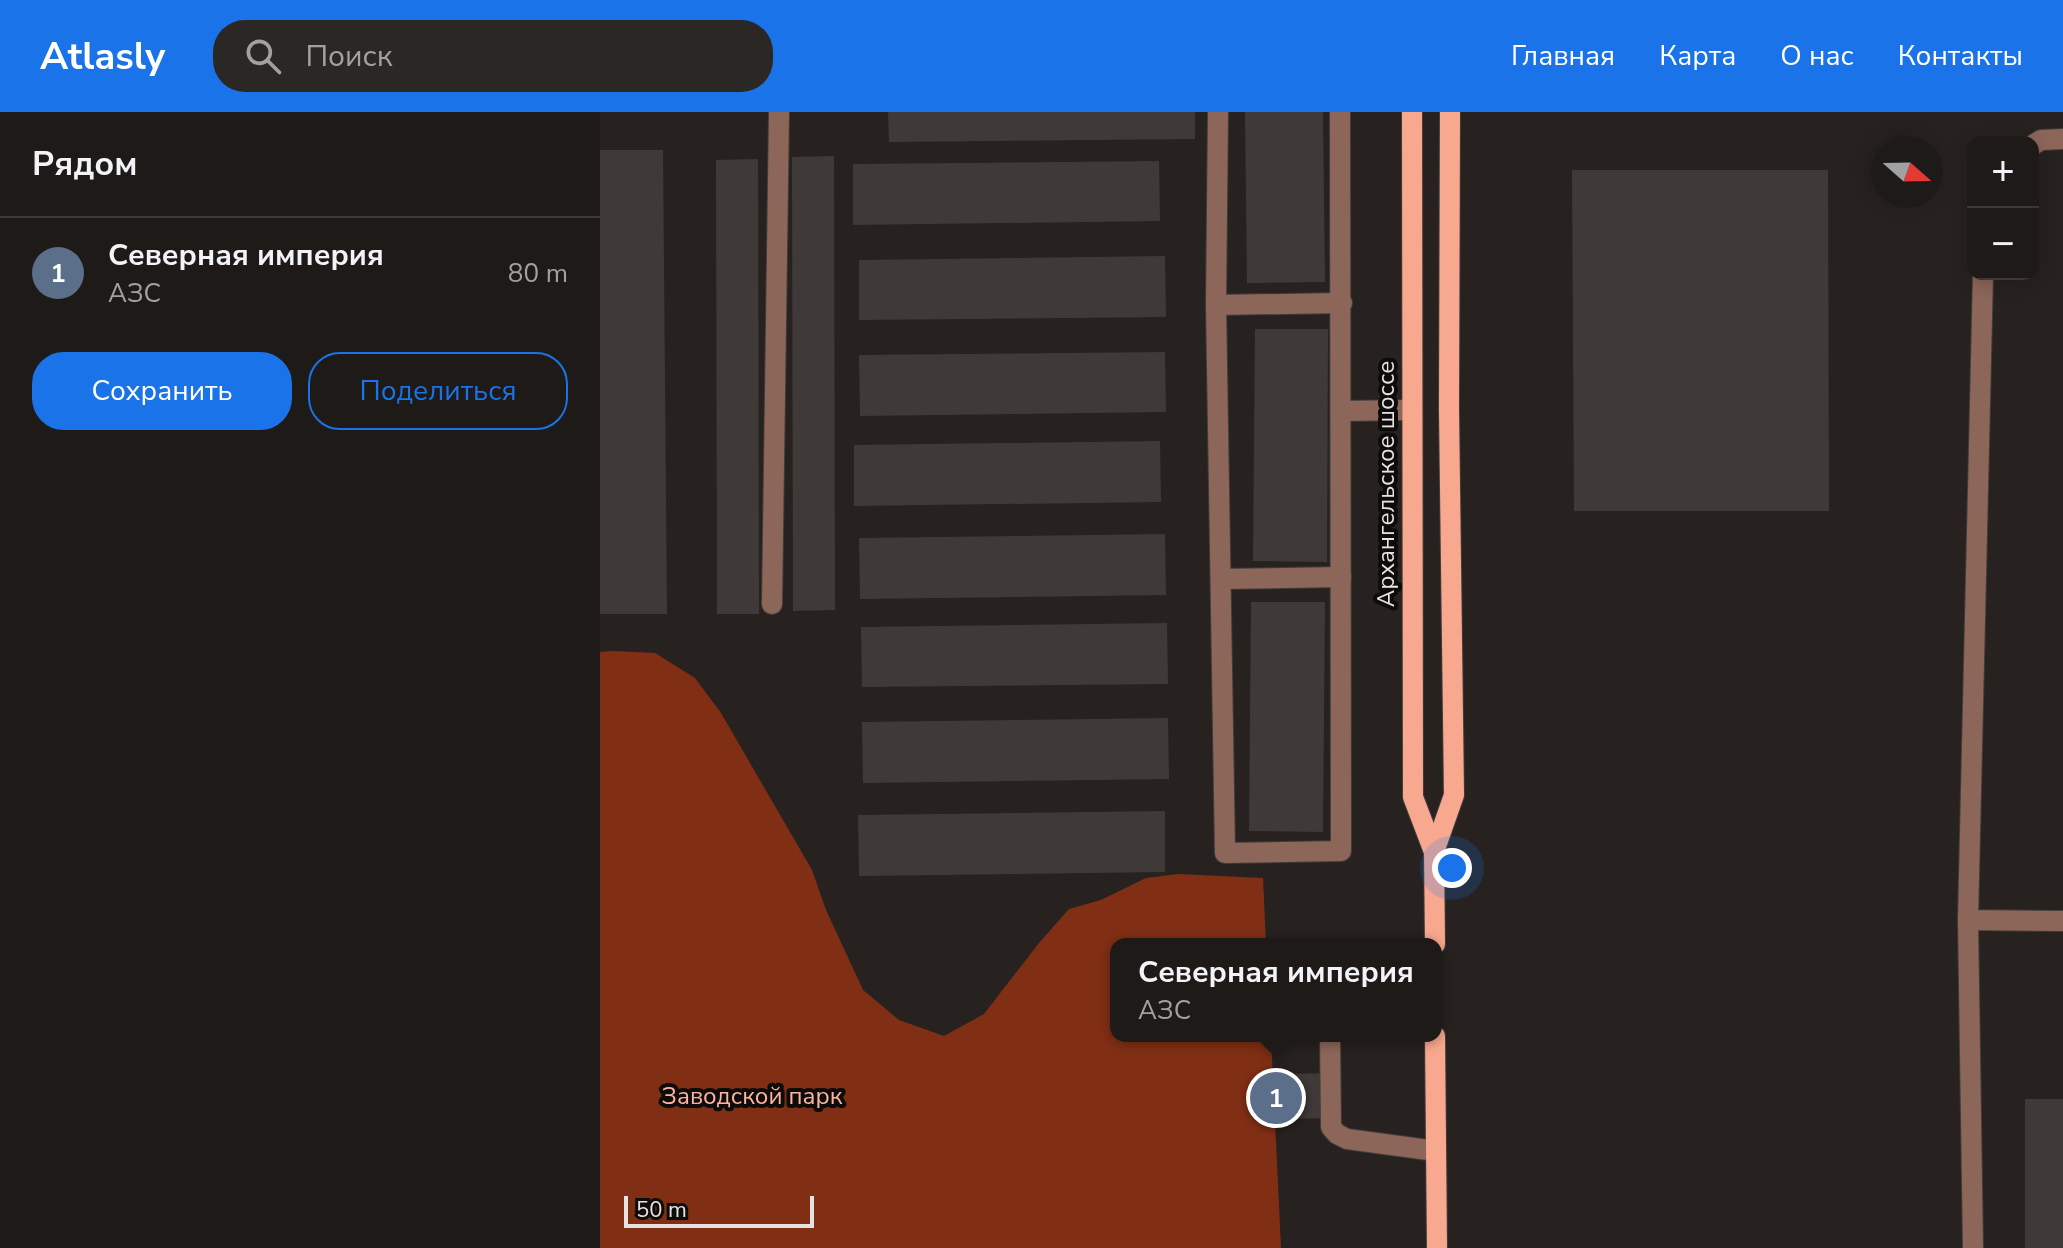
<!DOCTYPE html>
<html lang="ru">
<meta charset="utf-8">
<style>
body{margin:0;font-family:"Nunito Sans",sans-serif;background:#2a2725;color:#f1f3f6}
.controls{position:absolute;right:24px;top:24px;display:grid;overflow:hidden;border-radius:16px;box-shadow:0 4px 20px #0003}
.controls button{width:72px;height:72px;display:grid;place-items:center;padding:0;border:0;border-bottom:2px solid #3b3837;background:#1d1a18;color:#f1f3f6;font:40px sans-serif}
.compass{position:absolute;left:1271px;top:24px;width:72px;height:72px;border-radius:50%;background:#1d1a18;box-shadow:0 4px 20px #0003;rotate:110deg}
.scale{position:absolute;left:24px;bottom:20px;width:190px;box-sizing:border-box;padding-left:8px;border:4px solid #e6e3e2;border-top:0;font-size:22px;line-height:28px;white-space:nowrap;color:#e6e3e2;-webkit-text-stroke:6px #0e0c0b;paint-order:stroke}
.you{position:absolute;left:852px;top:756px;width:28px;height:28px;margin:-20px;border:6px solid #fff;border-radius:50%;background:#1a73e8;box-shadow:0 0 0 12px #1a73e833}
.badge{display:grid;place-items:center;width:52px;height:52px;border-radius:50%;background:#1a73e8;color:#fff;font-size:26px;font-weight:700}
.pin{position:absolute;translate:-50% -50%;border:4px solid #fff;box-shadow:0 2px 8px #0006}
.popup{position:absolute;left:510px;top:826px;width:332px;height:104px;box-sizing:border-box;display:grid;place-content:center;border-radius:16px;background:#1d1a18;filter:drop-shadow(0 2px 6px #0005);font-size:26px;white-space:nowrap;color:#a0a1a2}
.popup b{font-size:30px;color:#f1f3f6}
.popup::after{content:'';position:absolute;left:50%;top:100%;margin-left:-16px;border:16px solid transparent;border-top-color:#1d1a18}
.list{margin:0;padding:0;list-style:none}
h2{display:flex;justify-content:space-between;align-items:center;height:104px;margin:0;padding:0 32px;font-size:34px}
h2 small{font-size:26px;font-weight:400;color:#a0a1a2}
.list li{display:grid;grid-template-columns:52px 1fr auto;gap:24px;align-items:center;box-sizing:border-box;height:112px;padding:0 32px;border-top:2px solid #3b3837}
.list b{display:block;font-size:30px;white-space:nowrap}
.list p{margin:0;font-size:26px;white-space:nowrap;color:#a0a1a2}
.list em{font-size:26px;font-style:normal;color:#a0a1a2}
.actions{display:flex;gap:16px;padding:24px 32px}
.actions a{flex:1;padding:18px 0;border:2px solid #1a73e8;border-radius:32px;text-align:center;font-size:28px;color:#1a73e8}
.actions .main{background:#1a73e8;color:#fff}
.icon{flex:none;width:44px;height:44px;fill:none;stroke:currentColor;stroke-width:2;stroke-linecap:round;stroke-linejoin:round}
.map{position:relative;flex:none;width:1463px;height:1136px;overflow:hidden}
header{display:flex;align-items:center;gap:48px;box-sizing:border-box;height:112px;padding:0 40px;background:#1a73e8;color:#fff}
header strong{font-size:38px}
nav{display:flex;gap:44px;margin-inline-start:auto;font-size:28px}
.search{width:560px;height:72px;background:#2a2725;display:flex;align-items:center;gap:20px;box-sizing:border-box;padding:0 28px;border-radius:32px;color:#a0a1a2;font-size:30px}
main{display:flex}
aside{flex:1;background:#1d1a18}
.map>svg:first-child{display:block}
</style>
<header>
<strong>Atlasly</strong>
<div class="search"><svg class="icon" aria-label="search" viewBox="0 0 24 24"><circle cx="10" cy="10" r="6"/><path d="M15 15l6 6"/></svg>Поиск</div>
<nav><a>Главная</a><a>Карта</a><a>О нас</a><a>Контакты</a></nav>
</header>
<main>
<aside>
<h2>Рядом<small></small></h2>
<ul class="list">
<li><span class="badge" style="background:#5c6f8a">1</span><div><b>Северная империя</b><p>АЗС</p></div><em>80 m</em></li>
</ul>
<div class="actions"><a class="main">Сохранить</a><a>Поделиться</a></div>
</aside>
<div class="map">
<svg width="1463" height="1136" viewBox="0 0 1463 1136">
<rect width="100%" height="100%" fill="#272220"/>
<polygon fill="#812f14" points="12,539 55,541 95,566 121,601 212,758 226,798 263,878 299,908 344,924 384,902 439,831 469,797 501,788 546,766 578,762 663,766 666,832 516,832 516,924 671,924 681,1136 0,1136 0,540"/>
<g fill="#3f3938">
<polygon points="288,0 595,0 595,27 289,30"/>
<polygon points="645,0 723,0 725,170 647,171"/>
<polygon points="0,38 63,38 67,502 0,502"/>
<polygon points="234,44 235,498 193,499 192,45"/>
<polygon points="158,47 159,502 117,502 116,48"/>
<polygon points="559,49 560,109 253,113 253,52"/>
<polygon points="972,58 1228,58 1229,399 974,399"/>
<polygon points="565,144 566,205 259,208 259,148"/>
<polygon points="655,217 728,217 727,450 653,449"/>
<polygon points="565,240 566,300 260,304 259,243"/>
<polygon points="560,329 561,390 254,394 254,333"/>
<polygon points="565,422 566,483 260,487 259,426"/>
<polygon points="651,490 725,490 723,720 649,719"/>
<polygon points="567,511 568,572 262,575 261,515"/>
<polygon points="568,606 569,667 263,671 262,610"/>
<polygon points="565,699 565,760 259,764 258,703"/>
<polygon points="738,961 738,1006 680,1007 680,1002 666,1002 666,970 680,970 680,962"/>
<rect x="1425" y="987" width="38" height="149"/>
</g>
<g fill="none" stroke-linecap="round" stroke-linejoin="round">
<g stroke="#423d3b" stroke-width="22">
<g id="minor">
<polyline points="618,0 616,193 625,741 741,739 740,0"/>
<polyline points="1433,33 1441,28 1463,27"/>
<polyline points="1383,162 1368,808 1463,809"/>
<polyline points="616,193 742,191"/>
<polyline points="742,299 811,298"/>
<polyline points="621,467 741,465"/>
<polyline points="172,492 179,0"/>
<polyline points="1368,808 1373,1136"/>
<polyline points="730,924 731,1015 737,1022 747,1027 836,1039"/>
</g>
</g>
<g stroke="#423d3b" stroke-width="22">
<g id="major">
<polyline points="812,0 813,685 834,740"/>
<polyline points="835,832 834,740 854,683 849,297 850,0"/>
<polyline points="835,924 837,1136"/>
</g>
</g>
<use href="#minor" stroke="#8d665a" stroke-width="20"/>
<use href="#major" stroke="#f9a890" stroke-width="20"/>
</g>
<g text-anchor="middle" stroke-width="8" stroke-linejoin="round" paint-order="stroke">
<g font-size="24" fill="#e6e3e2" stroke="#0e0c0b">
<text transform="translate(786 372) rotate(-90)" y="8">Архангельское шоссе</text>
</g>
<g font-size="24" fill="#fdb59f" stroke="#0e0c0b">
<text x="152" y="992">Заводской парк</text>
</g>
</g>
</svg>
<div class="controls">
<button>+</button>
<button>−</button>
</div>
<svg class="compass" viewBox="-18 -18 36 36"><path d="M0-13l5 13h-10z" fill="#e53935"/><path d="M0 13l5-13h-10z" fill="#a0a1a2"/></svg>
<div class="scale">50 m</div>
<div class="you"></div>
<div class="pin badge" style="left:676px;top:986px;background:#5c6f8a">1</div>
<div class="popup"><b>Северная империя</b>АЗС</div>
</div>
</main>
